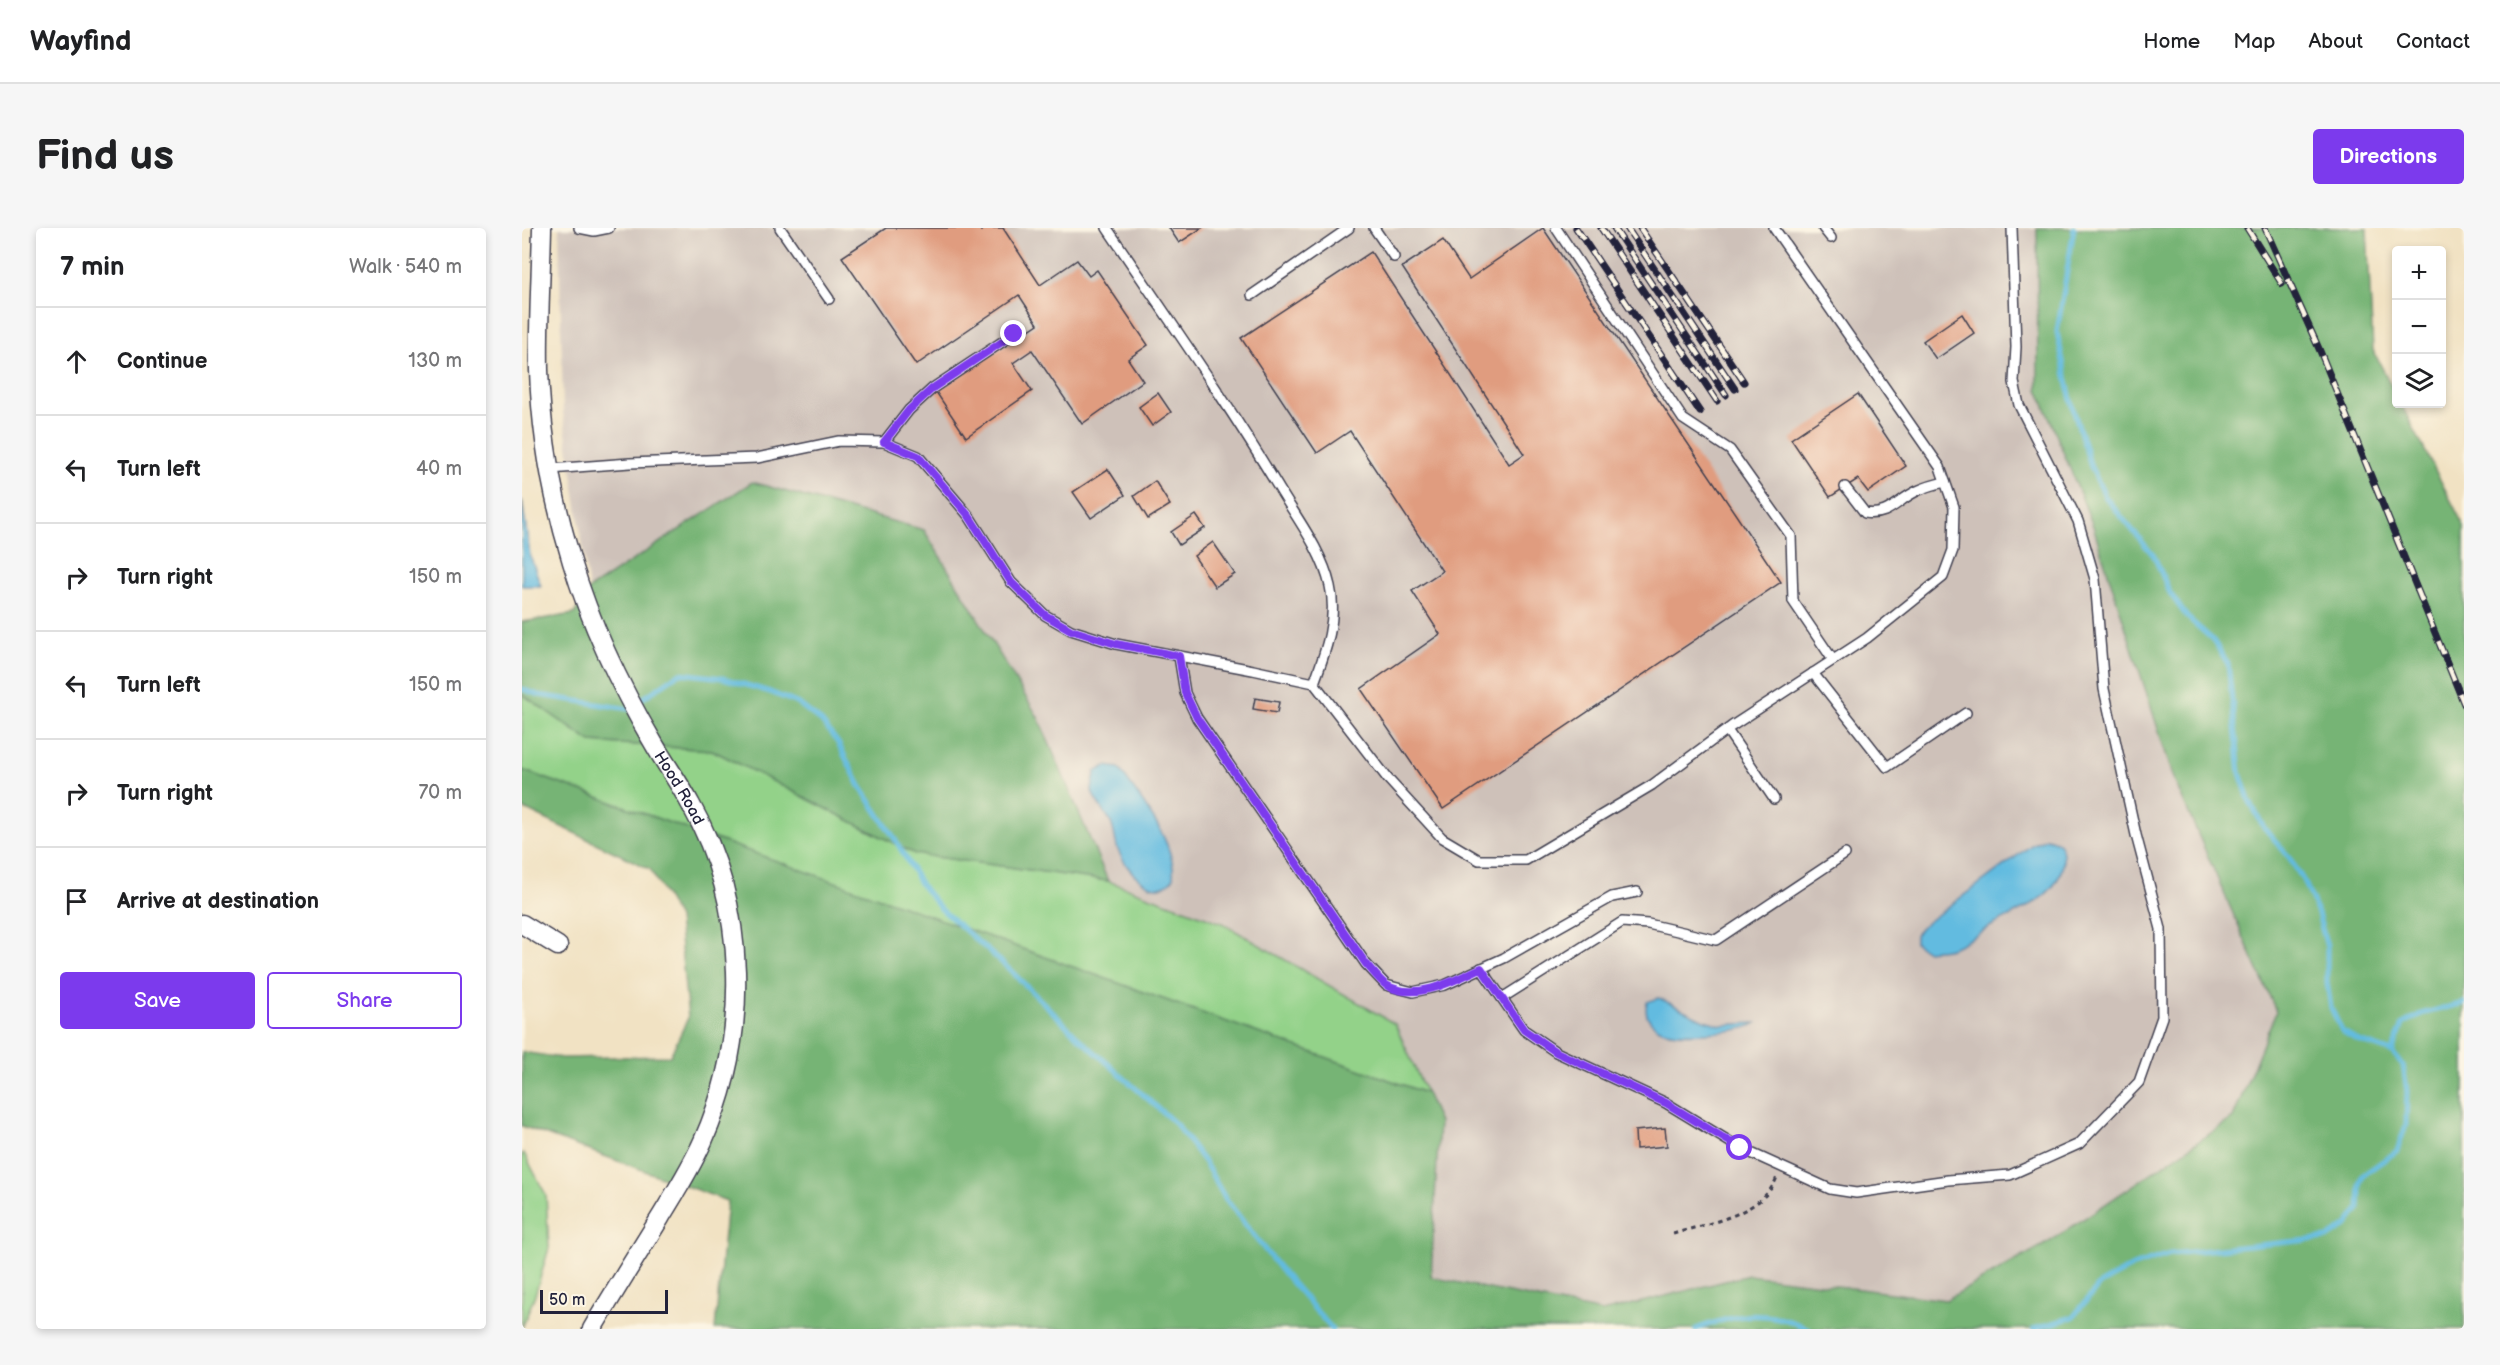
<!DOCTYPE html>
<meta charset="utf-8">
<style>
body{margin:0;font-family:"Balsamiq Sans",sans-serif;background:#f6f6f6;color:#202124}
.controls{position:absolute;right:18px;top:18px;display:grid;overflow:hidden;border-radius:6px;box-shadow:0 3px 9px #0003}
.controls button{width:54px;height:54px;display:grid;place-items:center;padding:0;border:0;border-bottom:2px solid #e0e0e0;background:#fff;color:#202124;font:30px sans-serif}
.scale{position:absolute;left:18px;bottom:15px;width:128px;box-sizing:border-box;padding-left:6px;border:3px solid #22223b;border-top:0;font-size:16px;line-height:21px;white-space:nowrap;color:#22223b;-webkit-text-stroke:4px #fcf5e5;paint-order:stroke}
.stop{position:absolute;width:18px;height:18px;margin:-14px;border:4px solid #7c3aed;border-radius:50%;background:#fff}
.stop.end{background:#7c3aed;border-color:#fff;box-shadow:0 2px 6px #0008}
.list{margin:0;padding:0;list-style:none}
h2{display:flex;justify-content:space-between;align-items:center;height:78px;margin:0;padding:0 24px;font-size:26px}
h2 small{font-size:20px;font-weight:400;color:#757577}
.list li{display:grid;grid-template-columns:39px 1fr auto;gap:18px;align-items:center;box-sizing:border-box;height:108px;padding:0 24px;border-top:2px solid #e0e0e0}
.list b{display:block;font-size:22px;white-space:nowrap}
.list em{font-size:20px;font-style:normal;color:#757577}
.actions{display:flex;gap:12px;padding:18px 24px}
.actions a{flex:1;padding:14px 0;border:2px solid #7c3aed;border-radius:6px;text-align:center;font-size:21px;color:#7c3aed}
.actions .main{background:#7c3aed;color:#fff}
.icon{flex:none;width:33px;height:33px;fill:none;stroke:currentColor;stroke-width:2;stroke-linecap:round;stroke-linejoin:round}
.map{position:relative;flex:none;width:1942px;height:1101px;overflow:hidden;border-radius:6px}
header{display:flex;align-items:center;gap:36px;box-sizing:border-box;height:84px;padding:0 30px;background:#fff;border-bottom:2px solid #e0e0e0}
header strong{font-size:28px}
nav{display:flex;gap:33px;margin-inline-start:auto;font-size:21px}
.intro{display:flex;align-items:center;justify-content:space-between;box-sizing:border-box;height:144px;padding:0 36px}
h1{margin:0;font-size:42px}
.button{padding:15px 27px;border-radius:6px;background:#7c3aed;color:#fff;font-size:21px;font-weight:700}
main{display:flex;gap:36px;padding:0 36px}
aside{flex:1;background:#fff;border-radius:6px;box-shadow:0 3px 9px #0003}
.map>svg:first-child{display:block}
</style>
<header>
<strong>Wayfind</strong>
<nav><a>Home</a><a>Map</a><a>About</a><a>Contact</a></nav>
</header>
<div class="intro"><h1>Find us</h1><a class="button">Directions</a></div>
<main>
<aside>
<h2>7 min<small>Walk · 540 m</small></h2>
<ul class="list">
<li><svg class="icon" aria-label="ahead" viewBox="0 0 24 24"><path d="M12 20V5M6 11l6-6 6 6"/></svg><div><b>Continue</b></div><em>130 m</em></li>
<li><svg class="icon" aria-label="left" viewBox="0 0 24 24"><path d="M17 20v-9H6M10 6l-5 5 5 5"/></svg><div><b>Turn left</b></div><em>40 m</em></li>
<li><svg class="icon" aria-label="right" viewBox="0 0 24 24"><path d="M7 20v-9h11M14 6l5 5-5 5"/></svg><div><b>Turn right</b></div><em>150 m</em></li>
<li><svg class="icon" aria-label="left" viewBox="0 0 24 24"><path d="M17 20v-9H6M10 6l-5 5 5 5"/></svg><div><b>Turn left</b></div><em>150 m</em></li>
<li><svg class="icon" aria-label="right" viewBox="0 0 24 24"><path d="M7 20v-9h11M14 6l5 5-5 5"/></svg><div><b>Turn right</b></div><em>70 m</em></li>
<li><svg class="icon" aria-label="arrive" viewBox="0 0 24 24"><path d="M6 21V4h12l-3 4 3 4H6"/></svg><div><b>Arrive at destination</b></div></li>
</ul>
<div class="actions"><a class="main">Save</a><a>Share</a></div>
</aside>
<div class="map">
<svg width="1942" height="1101" viewBox="0 0 1942 1101">
<rect width="100%" height="100%" fill="#fcf5e5"/>
<filter id="ink" filterUnits="userSpaceOnUse"><feTurbulence type="fractalNoise" baseFrequency=".0167" numOctaves="2"/><feDisplacementMap in="SourceGraphic" scale="12" xChannelSelector="R" yChannelSelector="G"/><feConvolveMatrix kernelMatrix="1 2 1 2 8 2 1 2 1" color-interpolation-filters="sRGB"/></filter>
<filter id="wash" filterUnits="userSpaceOnUse"><feTurbulence type="fractalNoise" baseFrequency=".008" numOctaves="4" result="noise"/><feDisplacementMap in="SourceGraphic" scale="24" xChannelSelector="R" yChannelSelector="G"/><feGaussianBlur stdDeviation="1.35" result="paint"/><feColorMatrix in="noise" values="0 0 0 0 0 0 0 0 0 0 0 0 0 0 0 0 0 1.4 0 .05"/><feComposite in="paint" operator="in"/></filter>
<g filter="url(#wash)">
<rect width="100%" height="100%" fill="#f1e2c3"/>
<polygon fill="#cec1b9" points="37,0 1515,0 1516,161 1571,298 1653,554 1754,783 1711,890 1527,1014 1424,1072 1227,1047 1080,1084 909,1049 917,894 700,695 586,653 516,489 230,254 67,361 41,184"/>
<g fill="#93d289" stroke="#5a7a62" stroke-width="1.5">
<polygon points="0,466 69,514 190,522 393,626 586,653 700,695 873,796 904,865 0,542"/>
<polygon points="2,925 24,967 27,1020 14,1064 0,1100 0,926"/>
</g>
<g fill="#76b475" stroke="#4c6b58" stroke-width="1.5">
<polygon points="1515,0 1845,0 1851,122 1874,167 1874,176 1879,176 1942,298 1942,1101 193,1101 205,973 0,898 0,824 40,830 148,828 166,790 156,690 128,641 0,580 0,542 904,865 917,894 909,1049 1080,1084 1227,1047 1424,1072 1527,1014 1711,890 1754,783 1653,554 1571,298 1516,161"/>
<polygon points="230,254 402,302 516,489 586,653 393,626 190,522 69,514 0,466 0,394 52,386 67,361"/>
</g>
<g fill="#62bbe0" stroke="#426e8e" stroke-width="1.5">
<polygon points="0,271 8,327 19,358 0,358"/>
<path d="M 584,538 L 597,540 C 617,570 655,614 651,651 C 632,674 604,642 596,622 C 593,614 593,604 589,595 C 585,585 572,573 570,563 C 570,557 573,549 573,544 Z"/>
<path d="M 1524,610 C 1535,612 1541,616 1541,628 C 1543,667 1497,683 1469,698 C 1457,705 1445,714 1432,719 C 1424,722 1414,722 1405,723 L 1393,715 L 1393,707 L 1399,699 L 1511,616 Z"/>
<path d="M 1137,770 L 1182,792 L 1199,797 L 1234,795 C 1221,805 1152,809 1138,801 C 1127,795 1122,786 1125,774 Z"/>
</g>
<g fill="none" stroke-linecap="round" stroke-linejoin="round">
<g stroke="#62bbe0" stroke-width="5">
<polyline points="0,461 17,467 107,481"/>
<polyline points="114,475 158,445 201,450 248,464 277,476 300,494 316,515 338,558 373,611 399,657 419,681 487,741 556,809 654,896 683,935 703,970 757,1040 810,1101"/>
<polyline points="1870,824 1881,796 1899,786 1942,775"/>
<path d="M 1174,1101 C 1216,1085 1246,1081 1287,1101"/>
<polyline points="1512,1101 1551,1089 1578,1056 1611,1038 1648,1026 1806,1010 1825,997 1837,981 1838,957 1841,947 1875,923 1884,897 1885,863 1881,837 1870,824 1835,812 1820,803 1809,780 1805,755 1805,719 1796,686 1784,657 1767,629 1741,598 1727,572 1718,545 1706,436 1691,412 1665,389 1648,365 1632,328 1584,270 1569,239 1550,177 1535,104 1552,0"/>
</g>
</g>
<g id="blocks">
<g fill="#e09c7f">
<polygon points="364,0 458,0 459,3 463,0 481,0 518,57 555,32 567,48 575,42 626,117 606,131 621,153 560,196 510,122 491,135 510,163 444,209 414,164 516,96 497,67 394,137 320,29"/>
<polygon points="647,0 680,0 657,15"/>
<polygon points="1021,0 1259,354 921,581 839,461 918,406 890,363 920,343 828,203 795,225 719,110 849,24 987,236 1002,226 880,39 921,12 947,51"/>
<polygon points="1440,86 1452,105 1414,131 1401,113"/>
<polygon points="636,165 649,184 630,198 617,179"/>
<polygon points="1336,166 1384,238 1346,264 1336,251 1308,269 1269,211"/>
<polygon points="586,241 603,267 569,290 551,264"/>
<polygon points="633,253 648,277 626,291 612,268"/>
<polygon points="674,287 683,300 657,317 649,304"/>
<polygon points="691,314 713,346 693,359 672,328"/>
<polygon points="733,470 757,474 755,485 731,481"/>
<polygon points="1143,900 1145,918 1114,921 1113,903"/>
</g>
</g>
</g>
<g filter="url(#ink)">
<use href="#blocks" fill-opacity="0" stroke="#413f4f" stroke-width="1.5"/>
<g fill="none" stroke-linecap="round" stroke-linejoin="round">
<g stroke="#413f4f" stroke-width="12">
<g id="service">
<polyline points="57,0 72,3 87,0"/>
<polyline points="258,0 307,71"/>
<path d="M 585,0 C 643,86 704,172 758,262 C 776,292 800,323 808,358 C 816,391 803,425 792,455"/>
<polyline points="852,0 872,29"/>
<polyline points="1034,0 1161,191 1208,222 1269,308 1271,373 1311,432"/>
<polyline points="1301,0 1309,10"/>
<polyline points="730,67 827,0"/>
<polyline points="362,214 387,182 411,160 492,106"/>
<polyline points="28,241 108,235 235,230 317,213 362,214 396,228 447,288 489,354 523,387 549,402 594,416 731,442 792,455 866,551 920,610 957,632 1004,632 1130,557 1210,498 1345,410 1421,349 1431,322 1432,279 1418,239 1252,0"/>
<path d="M 1323,259 L 1343,285 C 1367,289 1375,272 1395,263 C 1404,259 1414,256 1423,254"/>
<polyline points="657,428 663,465 675,490 844,736 864,757 891,764 923,757 982,730 1090,669 1115,664"/>
<polyline points="1291,445 1365,539 1444,485"/>
<polyline points="1205,502 1252,571"/>
<polyline points="959,740 1002,802 1034,824 1144,875 1218,920 1308,961 1334,965 1426,952 1488,947 1557,916 1617,854 1640,789 1639,701 1614,607 1582,461 1573,351 1556,293 1497,177 1492,154 1494,119 1490,0"/>
<polyline points="980,770 1100,694 1126,696 1194,712 1323,626"/>
</g>
</g>
<g stroke="#413f4f" stroke-width="21">
<g id="minor">
<path id="s1" d="M 20,0 C 19,47 16,95 17,142 C 19,206 31,272 50,334 C 69,397 99,460 132,516 C 144,537 158,556 169,577 C 226,679 228,807 181,913 C 169,940 153,965 138,990 C 115,1027 92,1064 70,1101"/>
<polyline points="0,696 36,718"/>
</g>
</g>
<path stroke="#413f4f" stroke-width="3" stroke-dasharray="4.5 4.5" stroke-linecap="butt" d="M 1151,1006 C 1185,995 1241,987 1255,949"/>
<use href="#service" stroke="#fff" stroke-width="9"/>
<use href="#minor" stroke="#fff" stroke-width="18"/>
<g stroke="#22223b" stroke-width="7">
<g id="rail">
<polyline points="1054,0 1178,184"/>
<polyline points="1079,0 1195,173"/>
<polyline points="1092,0 1204,167"/>
<polyline points="1105,0 1213,161"/>
<polyline points="1118,0 1222,154"/>
<polyline points="1725,0 1760,56"/>
<polyline points="1743,0 1798,123 1942,476"/>
</g>
</g>
<use href="#rail" stroke="#fcf5e5" stroke-width="4.5" stroke-dasharray="14" stroke-linecap="butt"/>
</g>
</g>
<g fill="none" stroke-linecap="round" stroke-linejoin="round" filter="url(#ink)">
<path stroke="#7c3aed" stroke-width="8" d="M 492,106 L 411,160 L 387,182 L 362,214 L 396,228 L 447,288 L 489,354 L 523,387 L 549,402 L 594,416 L 657,428 L 663,465 L 675,490 L 844,736 C 850,742 857,752 864,757 C 893,774 932,753 959,740 L 1002,802 L 1034,824 L 1144,875 L 1218,920"/>
</g>
<g text-anchor="middle" stroke-width="4.5" stroke-linejoin="round" paint-order="stroke">
<g font-size="16" fill="#22223b" stroke="#fcf5e5">
<text dy="6" stroke="none"><textPath href="#s1" startOffset="588">Hood Road</textPath></text>
</g>
</g>
</svg>
<div class="controls">
<button>+</button>
<button>−</button>
<button><svg class="icon" aria-label="layers" viewBox="0 0 24 24"><path d="M12 4l9 5-9 5-9-5zM3 14l9 5 9-5"/></svg></button>
</div>
<div class="scale">50 m</div>
<div class="stop" style="left:1218px;top:920px"></div>
<div class="stop end" style="left:492px;top:106px"></div>
</div>
</main>
